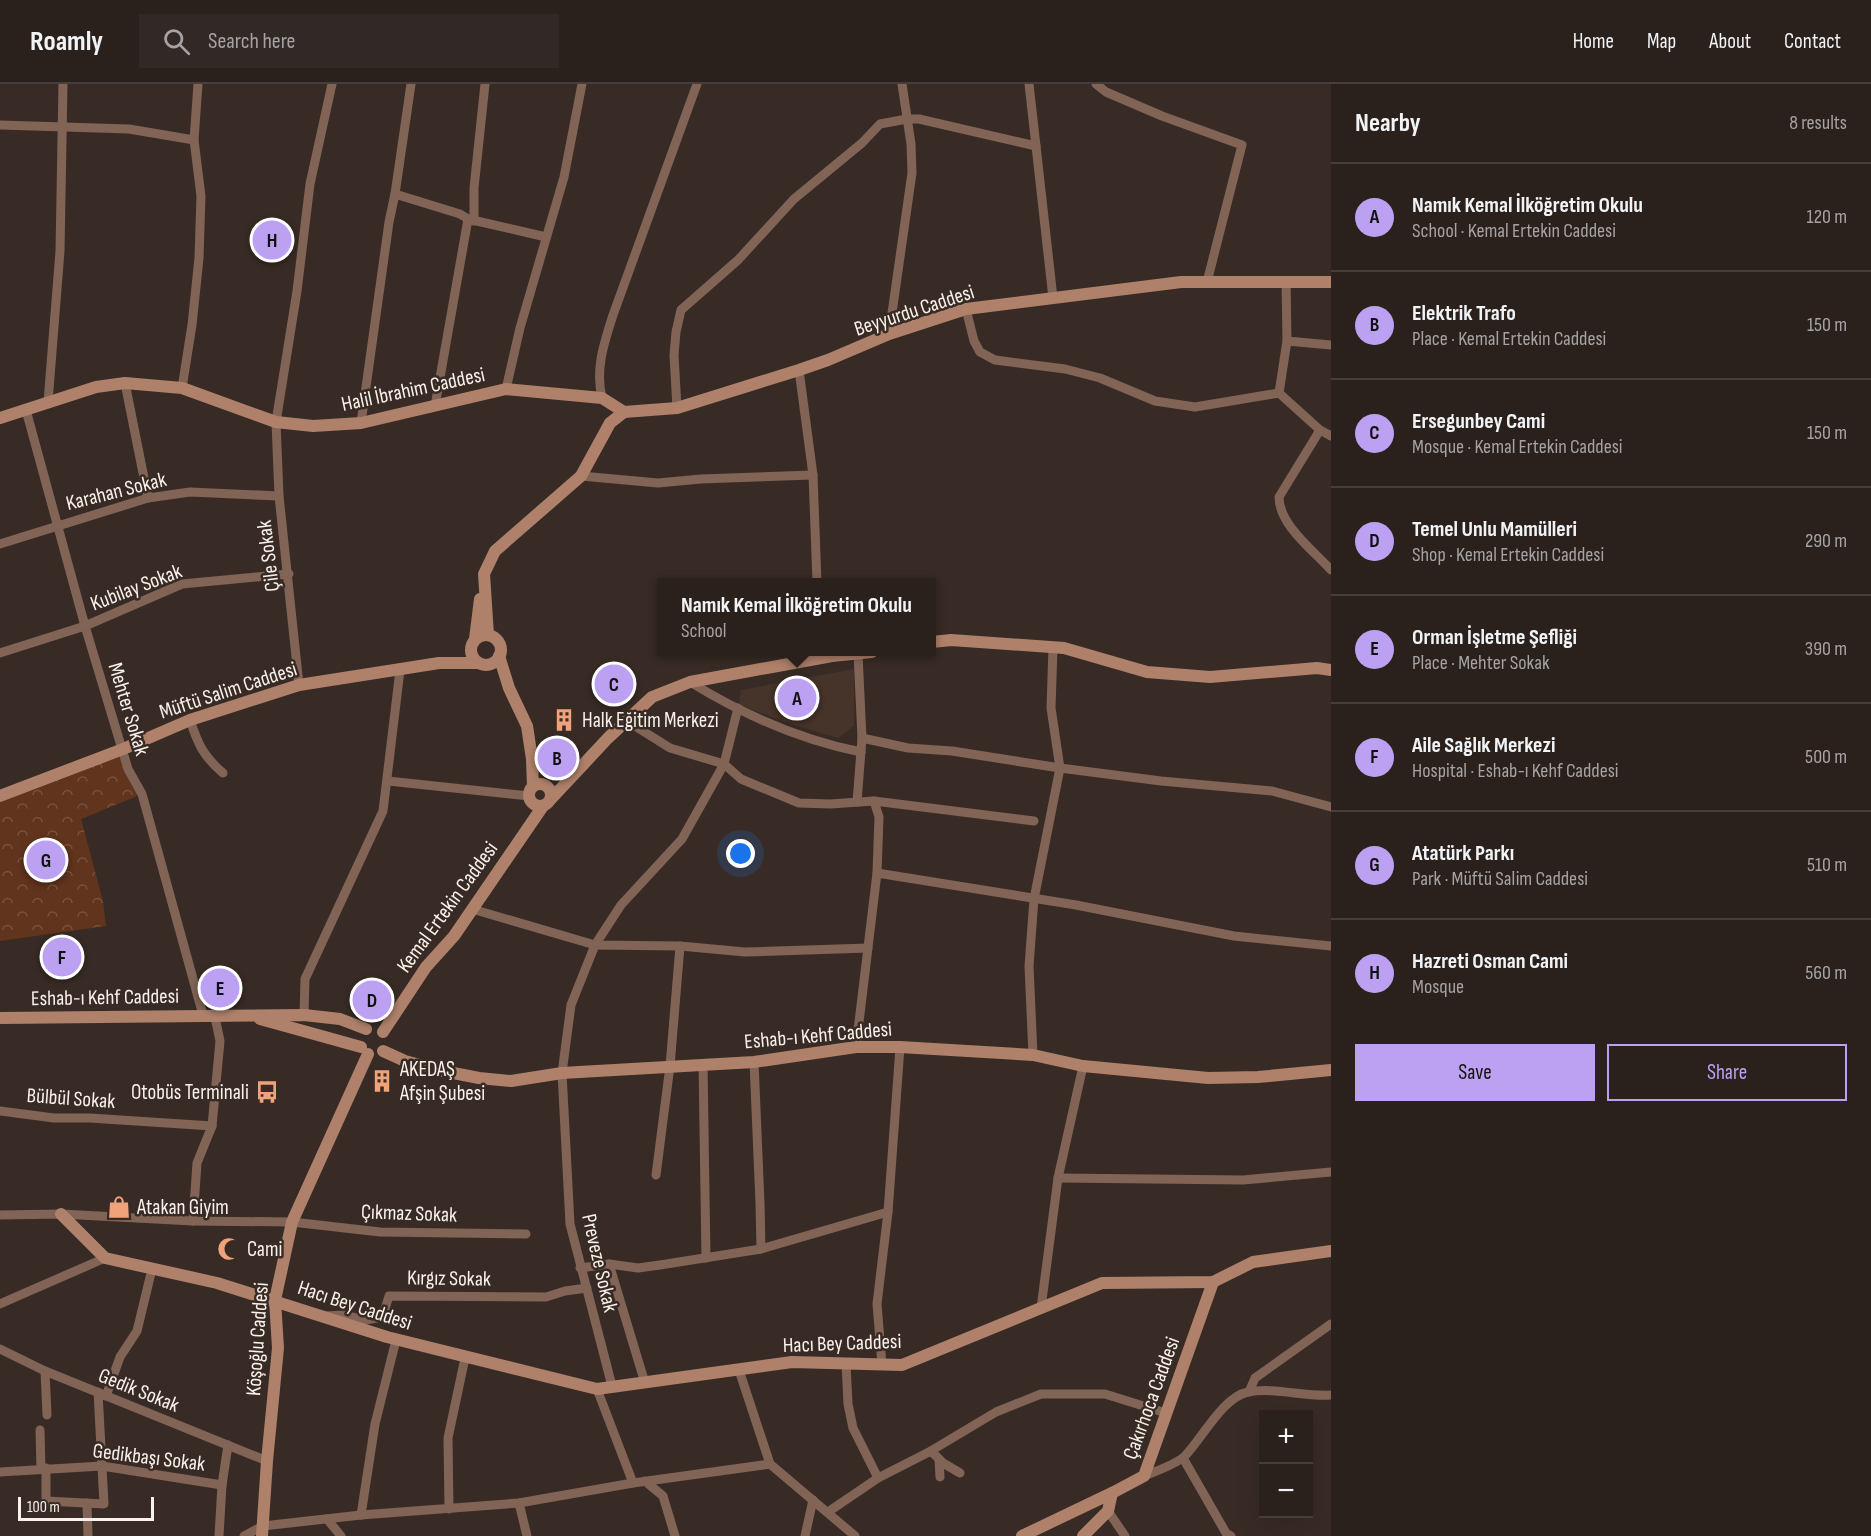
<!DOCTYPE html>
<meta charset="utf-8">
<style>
body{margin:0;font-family:"Sofia Sans Condensed",sans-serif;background:#322825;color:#f1f3f6}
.controls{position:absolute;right:18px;bottom:18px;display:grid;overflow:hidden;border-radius:0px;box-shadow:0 6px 24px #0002}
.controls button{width:54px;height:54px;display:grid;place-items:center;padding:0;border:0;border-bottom:2px solid #463e3b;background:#2a201c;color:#f1f3f6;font:30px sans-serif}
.scale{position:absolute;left:18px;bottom:15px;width:136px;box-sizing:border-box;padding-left:6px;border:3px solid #f9f1ec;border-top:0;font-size:16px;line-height:21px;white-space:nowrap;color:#f9f1ec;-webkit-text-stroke:4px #382b25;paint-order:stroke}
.you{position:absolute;left:741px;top:770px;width:21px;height:21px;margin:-15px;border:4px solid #fff;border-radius:50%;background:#1a73e8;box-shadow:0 0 0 9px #1a73e833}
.badge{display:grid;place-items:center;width:39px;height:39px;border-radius:50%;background:#bca0f2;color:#111;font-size:20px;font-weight:700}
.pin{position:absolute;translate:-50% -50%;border:3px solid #fff;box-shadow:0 2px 6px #0006}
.popup{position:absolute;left:657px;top:494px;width:279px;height:78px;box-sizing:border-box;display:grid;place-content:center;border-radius:0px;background:#2a201c;filter:drop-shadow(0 2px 4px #0005);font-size:20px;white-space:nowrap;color:#a5a3a3}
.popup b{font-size:22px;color:#f1f3f6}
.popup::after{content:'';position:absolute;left:50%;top:100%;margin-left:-12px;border:12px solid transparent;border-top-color:#2a201c}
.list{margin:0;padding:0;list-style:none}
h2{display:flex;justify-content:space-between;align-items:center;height:78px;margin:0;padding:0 24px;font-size:26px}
h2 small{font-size:20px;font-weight:400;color:#a5a3a3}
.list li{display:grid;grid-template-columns:39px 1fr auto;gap:18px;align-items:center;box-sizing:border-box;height:108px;padding:0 24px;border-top:2px solid #463e3b}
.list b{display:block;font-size:22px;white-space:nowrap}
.list p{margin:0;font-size:20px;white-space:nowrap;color:#a5a3a3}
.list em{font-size:20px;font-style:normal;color:#a5a3a3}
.actions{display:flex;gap:12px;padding:18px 24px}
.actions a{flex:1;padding:14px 0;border:2px solid #bca0f2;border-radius:0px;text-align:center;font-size:21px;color:#bca0f2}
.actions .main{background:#bca0f2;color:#111}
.icon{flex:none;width:33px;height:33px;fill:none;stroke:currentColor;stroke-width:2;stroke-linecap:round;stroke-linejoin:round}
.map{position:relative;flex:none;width:1331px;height:1452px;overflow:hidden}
header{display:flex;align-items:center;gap:36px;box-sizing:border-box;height:84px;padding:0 30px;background:#2a201c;border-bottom:2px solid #463e3b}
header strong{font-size:28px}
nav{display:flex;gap:33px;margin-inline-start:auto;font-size:21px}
.search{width:420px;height:54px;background:#322825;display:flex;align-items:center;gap:15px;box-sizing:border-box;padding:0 21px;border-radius:0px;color:#a5a3a3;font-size:22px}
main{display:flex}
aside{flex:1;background:#2a201c}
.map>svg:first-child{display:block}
</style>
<header>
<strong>Roamly</strong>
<div class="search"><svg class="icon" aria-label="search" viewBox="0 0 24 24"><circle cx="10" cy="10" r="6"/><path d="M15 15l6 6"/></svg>Search here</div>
<nav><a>Home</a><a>Map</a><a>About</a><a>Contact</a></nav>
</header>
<main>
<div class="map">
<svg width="1331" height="1452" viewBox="0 0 1331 1452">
<defs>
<pattern id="park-crowns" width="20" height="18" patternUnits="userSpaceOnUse" patternTransform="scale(1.5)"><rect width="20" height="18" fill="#60341d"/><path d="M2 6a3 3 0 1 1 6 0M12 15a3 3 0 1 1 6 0" fill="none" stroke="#78523e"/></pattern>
</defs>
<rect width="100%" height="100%" fill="#382b25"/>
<polygon fill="#46332a" points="854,585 854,642 838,654 794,641 739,621 741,606"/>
<polygon fill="url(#park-crowns)" points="123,665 142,710 81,735 103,817 106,842 0,857 0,712"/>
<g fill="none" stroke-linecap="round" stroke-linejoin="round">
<g stroke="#816455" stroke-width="9">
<polyline points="1029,0 1036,62"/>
<polyline points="1096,0 1106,8 1162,32 1242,61 1207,198"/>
<polyline points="0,41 129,45 194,56"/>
<polyline points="395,110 460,130 468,135"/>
<polyline points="474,137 474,104 485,0"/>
<polyline points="966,225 974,257 980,268 995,276 1065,285 1100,294 1155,317 1195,323 1279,309 1320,346 1331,352"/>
<polyline points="889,250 912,89 911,60 902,0"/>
<polyline points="1287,257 1331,261"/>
<polyline points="799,286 813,391 817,498"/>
<polyline points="125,299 148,414"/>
<polyline points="182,304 192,241 199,174 201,112 194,56 198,0"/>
<polyline points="506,305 520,244 564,93 582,0"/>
<polyline points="1279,309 1287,257 1286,197"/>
<path d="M 602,314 C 595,285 604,259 613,231 L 697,0"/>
<polyline points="48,318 60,167 63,0"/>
<polyline points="435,322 468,135 546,153"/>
<polyline points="677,324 674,271 676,248 681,226 738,176 794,115 862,59 880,40 907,35 919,35 1036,62 1053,214"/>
<polyline points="26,326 85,542 128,685 142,710 203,931"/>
<polyline points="361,339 389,138 395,110 411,0"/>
<path d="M 1320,346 L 1279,413 C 1279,441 1313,466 1331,486"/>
<polyline points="581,392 658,399 701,395 813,391"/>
<polyline points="0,460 148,414 190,408 279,412"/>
<polyline points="0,569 85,542 182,500 289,490"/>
<path d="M 690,598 C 742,630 801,656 861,668"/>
<polyline points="299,601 279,412 276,338 297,207 310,100 332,0"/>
<path d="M 190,636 C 198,660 203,672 223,689"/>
<polyline points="627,637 670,664 724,680 741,695 799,719 830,720 874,717 879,733 877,789 856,963"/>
<polyline points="862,654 908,664 952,667 1060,684 1161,697 1272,707 1331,723"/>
<polyline points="388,697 529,712"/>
<polyline points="874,717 1034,737"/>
<polyline points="857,718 862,654 858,570"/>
<polyline points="877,789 1076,821 1234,852 1331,862"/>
<polyline points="472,825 595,861 680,862 745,868 868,864"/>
<polyline points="304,931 305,895 383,727 400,586"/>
<polyline points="1033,971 1029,882 1034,815 1060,684 1051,624 1053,563"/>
<polyline points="754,978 760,1119 761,1165"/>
<polyline points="703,980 706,1174"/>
<polyline points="0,1027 54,1034 90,1034 212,1042"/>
<polyline points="656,1091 670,982 680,862"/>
<polyline points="1058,1094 1243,1096 1331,1088"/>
<polyline points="0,1131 61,1130 193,1137 292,1138 380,1148 526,1150"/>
<polyline points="193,1137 197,1079 212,1042 220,957 215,933"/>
<polyline points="609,1180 645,1299"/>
<polyline points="580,1184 609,1180 638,1184 660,1181 761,1165 888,1128"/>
<polyline points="0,1220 105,1174"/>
<polyline points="1041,1224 1058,1094 1083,982"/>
<polyline points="326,1232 343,1231 365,1236 377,1234 385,1225 389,1212 546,1213 565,1207 587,1204"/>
<polyline points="0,1265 45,1287 267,1377"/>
<polyline points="846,1280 848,1320 853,1344 878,1394"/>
<polyline points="882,1281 877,1220 888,1128 900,963"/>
<polyline points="739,1286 770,1380 855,1452"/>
<polyline points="45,1287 47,1331"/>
<polyline points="612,1302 570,1140 562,989 571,921 595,861 621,821 682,755 724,680 738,624"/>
<polyline points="597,1305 633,1399"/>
<polyline points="1249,1308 1255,1294 1331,1240"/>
<polyline points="106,1312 120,1273 137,1247 152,1185"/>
<polyline points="40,1346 41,1385"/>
<polyline points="931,1367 943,1379 960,1389"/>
<polyline points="1183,1374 1226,1449 1231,1452"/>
<polyline points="939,1375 940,1393"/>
<polyline points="46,1384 46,1417 104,1420 98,1308"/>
<polyline points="0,1388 102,1382 222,1401"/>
<path d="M 1144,1392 C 1156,1387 1175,1381 1185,1372 C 1203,1353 1223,1313 1248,1308 C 1274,1303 1305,1313 1331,1311"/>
<polyline points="645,1397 663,1412 675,1452"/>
<polyline points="87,1419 88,1452"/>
<polyline points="519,1419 527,1452"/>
<polyline points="449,1425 448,1354 465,1274"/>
<polyline points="1108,1427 1125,1452"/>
<polyline points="828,1428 878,1394 929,1368 996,1328 1041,1310 1105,1310 1166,1329"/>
<polyline points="361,1431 375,1340 396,1256"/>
<polyline points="327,1435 341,1452"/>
<polyline points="219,1452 222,1401 228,1361"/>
<polyline points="244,1452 263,1442 361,1431 519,1419 633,1399 770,1380"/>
<polyline points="805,1452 813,1416"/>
</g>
<g stroke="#af816b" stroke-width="12">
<polyline points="624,328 677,324 799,286 828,276 889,250 966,225 1181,198 1331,198"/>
<polyline points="0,334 96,303 125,299 182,304 276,338 313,342 361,339 506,305 602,314 624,328"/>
<polyline points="488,551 484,490 495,467 581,392 610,339 624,328"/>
<circle cx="486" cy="566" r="15"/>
<polyline points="475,555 480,515"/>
<polyline points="932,558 951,556 1064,564 1147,588 1210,593 1317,584 1331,586"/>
<polyline points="499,572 509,604 527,642 532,675 533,702"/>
<circle cx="540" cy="711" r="11"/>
<polyline points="0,712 123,665 190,636 299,601 439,579 479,579"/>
<polyline points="551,715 608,654 652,613 690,598 832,572 872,568"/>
<polyline points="0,934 304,931 340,935 366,945"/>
<polyline points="260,935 361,963"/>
<polyline points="383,948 426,883 454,852 543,722"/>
<polyline points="383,967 405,977 443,987 479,994 511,997 562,989 754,978 856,963 900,963 1033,971 1083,982 1208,994 1258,993 1331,986"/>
<polyline points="61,1130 105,1174 217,1199 387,1253 597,1305 792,1278 902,1281 1102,1199 1213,1198 1253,1178 1331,1167"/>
<polyline points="262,1452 267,1377 278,1264 275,1216 292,1138 368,970"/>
<polyline points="1022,1452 1112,1409"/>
<polyline points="1083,1452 1108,1427 1112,1409 1144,1392 1213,1198"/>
</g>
</g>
<defs>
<g id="building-bare" transform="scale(1.8)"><path d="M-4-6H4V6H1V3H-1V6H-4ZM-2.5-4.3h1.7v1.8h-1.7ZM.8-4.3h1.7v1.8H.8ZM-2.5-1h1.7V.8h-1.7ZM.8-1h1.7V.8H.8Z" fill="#f0a27a" stroke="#382b25" stroke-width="2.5" paint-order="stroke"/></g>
<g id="bus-bare" transform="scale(1.8)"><path d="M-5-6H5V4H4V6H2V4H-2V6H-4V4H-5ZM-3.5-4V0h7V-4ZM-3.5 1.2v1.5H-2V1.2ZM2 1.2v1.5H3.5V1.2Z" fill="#f0a27a" stroke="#382b25" stroke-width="2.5" paint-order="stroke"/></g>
<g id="shop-bare" transform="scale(1.8)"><path d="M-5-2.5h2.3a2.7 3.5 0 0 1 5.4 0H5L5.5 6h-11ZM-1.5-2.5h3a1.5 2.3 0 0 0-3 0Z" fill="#f0a27a" stroke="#382b25" stroke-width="2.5" paint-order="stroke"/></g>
<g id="mosque-bare" transform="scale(1.8)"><path d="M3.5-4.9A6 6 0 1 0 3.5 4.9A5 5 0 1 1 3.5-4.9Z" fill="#f0a27a" stroke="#382b25" stroke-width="2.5" paint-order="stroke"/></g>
</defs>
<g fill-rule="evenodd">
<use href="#building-bare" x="564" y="636"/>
<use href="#building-bare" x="382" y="997"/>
<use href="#bus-bare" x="267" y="1008"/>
<use href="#shop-bare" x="119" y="1123"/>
<use href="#mosque-bare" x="229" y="1165"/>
</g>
<g text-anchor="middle" stroke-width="5" stroke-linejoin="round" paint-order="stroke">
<g font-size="21" fill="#f9f1ec" stroke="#382b25">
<text transform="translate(914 226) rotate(-18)" y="7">Beyyurdu Caddesi</text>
<text transform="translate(413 305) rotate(-12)" y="7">Halil İbrahim Caddesi</text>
<text transform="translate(116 407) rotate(-14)" y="7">Karahan Sokak</text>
<text transform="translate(268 472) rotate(-97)" y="7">Çile Sokak</text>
<text transform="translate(136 503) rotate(-21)" y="7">Kubilay Sokak</text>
<text transform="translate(228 606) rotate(-18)" y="7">Müftü Salim Caddesi</text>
<text transform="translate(129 625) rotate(73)" y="7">Mehter Sokak</text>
<text transform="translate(447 823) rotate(-54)" y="7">Kemal Ertekin Caddesi</text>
<text transform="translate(105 913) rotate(-1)" y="7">Eshab-ı Kehf Caddesi</text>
<text transform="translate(818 951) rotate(-5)" y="7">Eshab-ı Kehf Caddesi</text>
<text transform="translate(71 1014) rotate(4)" y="7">Bülbül Sokak</text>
<text transform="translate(409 1129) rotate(2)" y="7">Çıkmaz Sokak</text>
<text transform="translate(600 1179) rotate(77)" y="7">Preveze Sokak</text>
<text transform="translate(449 1194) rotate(1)" y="7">Kırgız Sokak</text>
<text transform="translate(355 1221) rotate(18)" y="7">Hacı Bey Caddesi</text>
<text transform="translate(257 1255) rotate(-86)" y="7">Köşoğlu Caddesi</text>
<text transform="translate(842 1259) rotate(-2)" y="7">Hacı Bey Caddesi</text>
<text transform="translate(139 1306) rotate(22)" y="7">Gedik Sokak</text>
<text transform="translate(1151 1314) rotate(-70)" y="7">Çakırhoca Caddesi</text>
<text transform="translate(149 1373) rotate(7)" y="7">Gedikbaşı Sokak</text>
</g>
<g font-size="21" fill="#f9f1ec" stroke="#382b25" text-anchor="start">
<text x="582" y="643">Halk Eğitim Merkezi</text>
<text x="400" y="992">AKEDAŞ<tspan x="400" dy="24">Afşin Şubesi</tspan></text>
<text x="249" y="1015" text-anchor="end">Otobüs Terminali</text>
<text x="137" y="1130">Atakan Giyim</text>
<text x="247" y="1172">Cami</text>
</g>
</g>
</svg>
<div class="controls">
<button>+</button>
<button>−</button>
</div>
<div class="scale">100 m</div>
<div class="you"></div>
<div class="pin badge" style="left:797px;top:614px">A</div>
<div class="popup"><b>Namık Kemal İlköğretim Okulu</b>School</div>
<div class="pin badge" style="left:557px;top:674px">B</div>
<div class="pin badge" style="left:614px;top:600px">C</div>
<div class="pin badge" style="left:372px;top:916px">D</div>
<div class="pin badge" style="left:220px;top:904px">E</div>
<div class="pin badge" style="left:62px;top:873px">F</div>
<div class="pin badge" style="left:46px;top:776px">G</div>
<div class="pin badge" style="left:272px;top:156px">H</div>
</div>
<aside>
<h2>Nearby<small>8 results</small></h2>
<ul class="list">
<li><span class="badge">A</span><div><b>Namık Kemal İlköğretim Okulu</b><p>School · Kemal Ertekin Caddesi</p></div><em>120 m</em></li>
<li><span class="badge">B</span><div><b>Elektrik Trafo</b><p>Place · Kemal Ertekin Caddesi</p></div><em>150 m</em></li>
<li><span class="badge">C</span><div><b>Ersegunbey Cami</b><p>Mosque · Kemal Ertekin Caddesi</p></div><em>150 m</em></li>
<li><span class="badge">D</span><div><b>Temel Unlu Mamülleri</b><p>Shop · Kemal Ertekin Caddesi</p></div><em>290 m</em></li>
<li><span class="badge">E</span><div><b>Orman İşletme Şefliği</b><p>Place · Mehter Sokak</p></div><em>390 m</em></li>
<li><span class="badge">F</span><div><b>Aile Sağlık Merkezi</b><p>Hospital · Eshab-ı Kehf Caddesi</p></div><em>500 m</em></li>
<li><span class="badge">G</span><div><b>Atatürk Parkı</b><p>Park · Müftü Salim Caddesi</p></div><em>510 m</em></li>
<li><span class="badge">H</span><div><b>Hazreti Osman Cami</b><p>Mosque</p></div><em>560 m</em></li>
</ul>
<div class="actions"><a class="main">Save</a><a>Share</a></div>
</aside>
</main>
